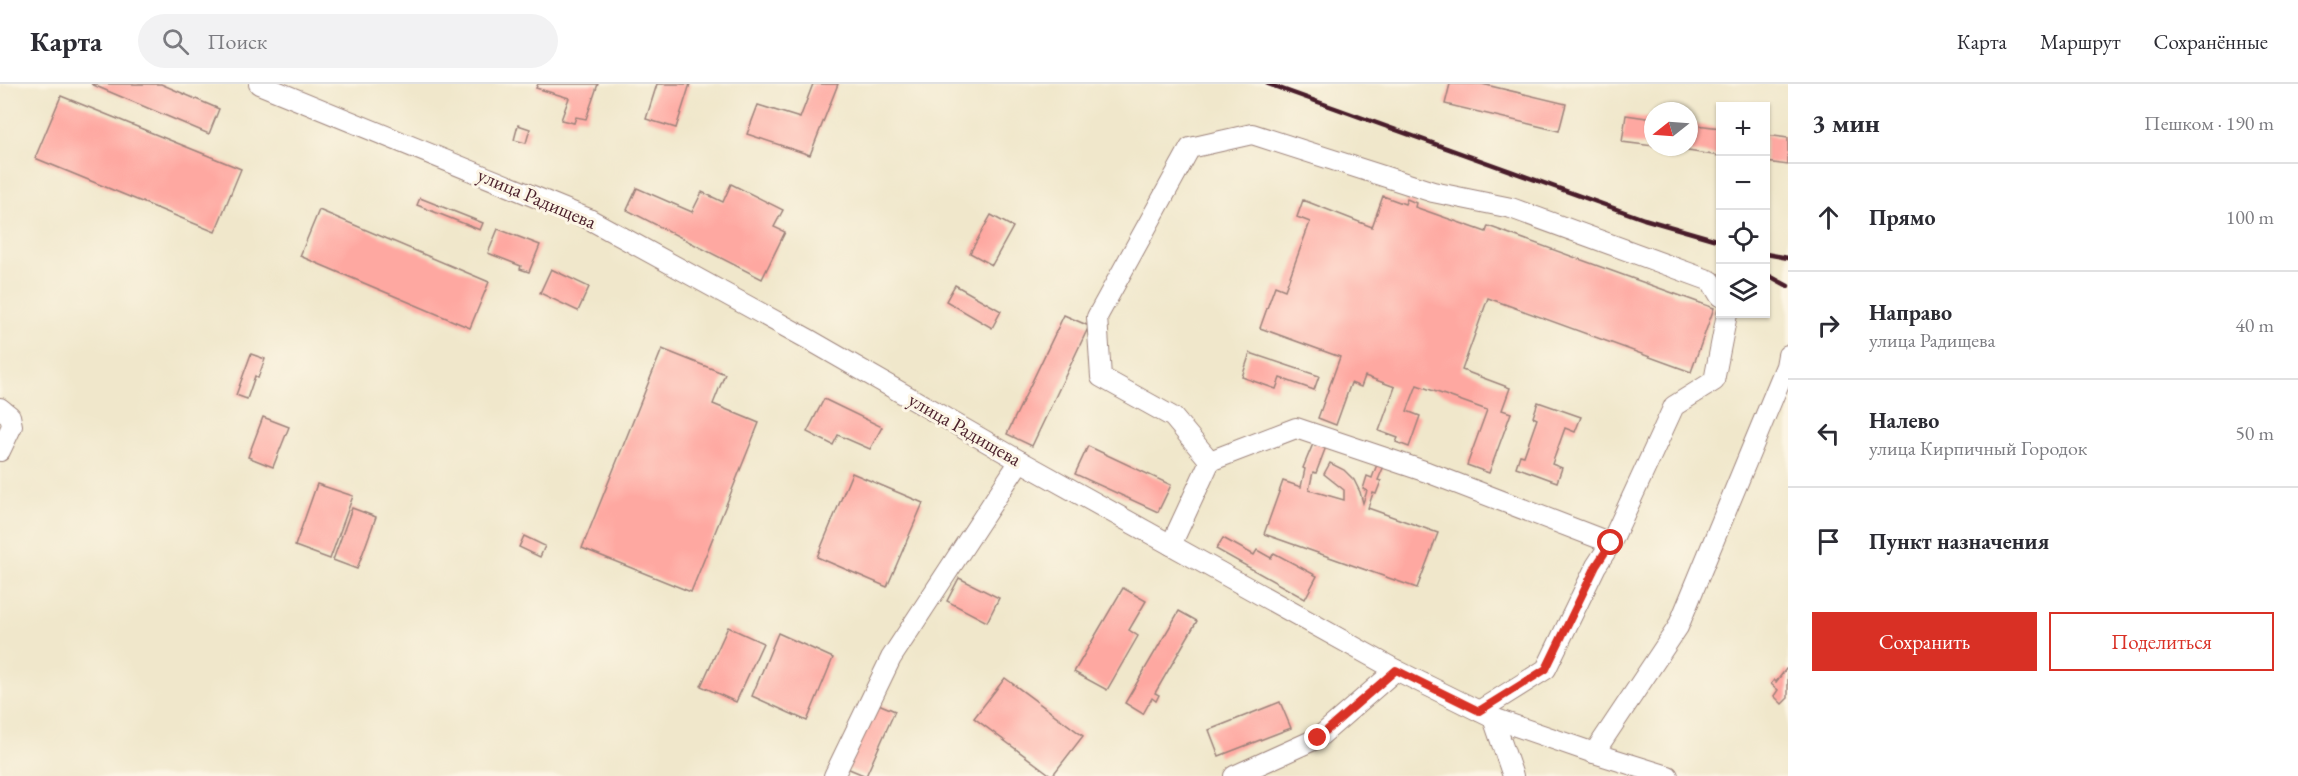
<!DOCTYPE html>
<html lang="ru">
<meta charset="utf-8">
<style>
body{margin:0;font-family:"EB Garamond",serif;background:#f2f2f3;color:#2b2b33}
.controls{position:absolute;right:18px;top:18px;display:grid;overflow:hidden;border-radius:0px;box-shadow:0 2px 4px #0004}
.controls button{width:54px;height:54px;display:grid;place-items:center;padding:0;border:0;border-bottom:2px solid #e1e1e2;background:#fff;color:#2b2b33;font:30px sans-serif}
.compass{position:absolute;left:1644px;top:18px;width:54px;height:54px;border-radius:50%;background:#fff;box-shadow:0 2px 4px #0004;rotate:253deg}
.stop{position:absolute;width:18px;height:18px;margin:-14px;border:4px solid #d93025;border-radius:50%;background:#fff}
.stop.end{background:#d93025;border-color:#fff;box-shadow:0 2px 6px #0008}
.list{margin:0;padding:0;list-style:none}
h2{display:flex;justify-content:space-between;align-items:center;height:78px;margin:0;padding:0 24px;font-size:26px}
h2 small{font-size:20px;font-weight:400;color:#7c7c81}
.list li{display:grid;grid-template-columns:39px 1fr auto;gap:18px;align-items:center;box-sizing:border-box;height:108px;padding:0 24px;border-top:2px solid #e1e1e2}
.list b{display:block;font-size:22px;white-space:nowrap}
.list p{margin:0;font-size:20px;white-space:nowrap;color:#7c7c81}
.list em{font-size:20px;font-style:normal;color:#7c7c81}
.actions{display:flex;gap:12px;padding:18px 24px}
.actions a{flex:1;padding:14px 0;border:2px solid #d93025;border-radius:0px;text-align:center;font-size:21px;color:#d93025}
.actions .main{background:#d93025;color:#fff}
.icon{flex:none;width:33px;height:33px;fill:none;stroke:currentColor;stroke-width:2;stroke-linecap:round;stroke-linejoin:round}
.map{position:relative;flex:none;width:1788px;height:692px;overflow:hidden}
header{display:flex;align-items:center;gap:36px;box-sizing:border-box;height:84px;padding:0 30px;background:#fff;border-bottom:2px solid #e1e1e2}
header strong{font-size:28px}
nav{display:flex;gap:33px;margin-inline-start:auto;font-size:21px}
.search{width:420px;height:54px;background:#f2f2f3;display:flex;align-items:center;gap:15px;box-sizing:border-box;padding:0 21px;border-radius:33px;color:#7c7c81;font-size:22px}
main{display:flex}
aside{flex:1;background:#fff}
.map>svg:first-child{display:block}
</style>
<header>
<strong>Карта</strong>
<div class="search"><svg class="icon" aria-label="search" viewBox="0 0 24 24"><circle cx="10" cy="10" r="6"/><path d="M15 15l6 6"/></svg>Поиск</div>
<nav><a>Карта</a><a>Маршрут</a><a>Сохранённые</a></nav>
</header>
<main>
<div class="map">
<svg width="1788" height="692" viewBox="0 0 1788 692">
<rect width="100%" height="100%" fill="#fcf5e5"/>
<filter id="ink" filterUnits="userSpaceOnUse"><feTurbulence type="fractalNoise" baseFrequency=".0167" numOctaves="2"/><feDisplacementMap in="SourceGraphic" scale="12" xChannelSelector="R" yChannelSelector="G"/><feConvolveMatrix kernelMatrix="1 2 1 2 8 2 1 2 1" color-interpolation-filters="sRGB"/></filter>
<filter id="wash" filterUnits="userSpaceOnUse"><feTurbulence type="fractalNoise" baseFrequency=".008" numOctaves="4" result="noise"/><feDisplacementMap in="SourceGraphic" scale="24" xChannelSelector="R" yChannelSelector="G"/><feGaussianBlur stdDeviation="1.35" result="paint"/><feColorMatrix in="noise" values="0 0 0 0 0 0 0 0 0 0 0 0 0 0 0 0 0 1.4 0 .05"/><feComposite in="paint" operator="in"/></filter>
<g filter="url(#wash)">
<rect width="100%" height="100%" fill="#f0e7cb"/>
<g id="blocks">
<g fill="#fea8a1">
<polygon points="91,0 161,0 219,25 209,50"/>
<polygon points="538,0 598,0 586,35 576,33 574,39 561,36 569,14 536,4"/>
<polygon points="657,0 690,0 676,44 646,35"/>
<polygon points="813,0 838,0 810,71 747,50 758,21 800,34"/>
<polygon points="1450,0 1482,0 1566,20 1559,47 1445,20"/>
<polygon points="61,12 241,85 215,148 35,74"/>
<polygon points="1626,31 1653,35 1653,62 1622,58"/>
<polygon points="1689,40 1720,44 1720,72 1669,64 1689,63"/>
<polygon points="518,41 530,45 526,59 514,56"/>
<polygon points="1766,51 1788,54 1788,81 1766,78"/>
<polygon points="731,100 783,126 774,143 785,148 762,195 627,126 637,104 692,128 702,108 723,118"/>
<polygon points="1383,112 1405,120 1407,115 1416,119 1415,123 1486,148 1488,142 1714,224 1691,288 1488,214 1462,286 1510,304 1502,326 1511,329 1489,389 1467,381 1487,326 1417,301 1407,327 1420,332 1409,363 1396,358 1398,354 1379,347 1395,303 1365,292 1361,303 1351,299 1336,341 1318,334 1340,273 1260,244 1275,202 1285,206 1310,138 1297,133 1303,116 1372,143"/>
<polygon points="420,114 483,139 480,146 417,121"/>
<polygon points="319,126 489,198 470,244 300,172"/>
<polygon points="991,131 1013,143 992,181 970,169"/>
<polygon points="498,145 540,161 529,188 520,185 521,182 488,169"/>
<polygon points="551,185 589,203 578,227 540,209"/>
<polygon points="955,201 1001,227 992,244 946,217"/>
<polygon points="1064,231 1089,242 1032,362 1007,350"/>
<polygon points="662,265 725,290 713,320 759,339 691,508 582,464"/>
<polygon points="1250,269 1319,292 1314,306 1280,294 1276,305 1242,293"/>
<polygon points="251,270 265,275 258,294 255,292 247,315 236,311"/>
<polygon points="824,315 882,343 870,365 838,351 833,361 807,348"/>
<polygon points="1538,318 1581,333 1575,348 1565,344 1552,380 1562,384 1557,398 1516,383 1520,371 1524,372 1537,335 1533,333"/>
<polygon points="263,333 289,343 273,383 248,373"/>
<polygon points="1315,355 1327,360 1316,389 1313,388 1309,406 1344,416 1344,406 1324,390 1330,379 1344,386 1354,396 1360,408 1363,419 1367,407 1363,405 1367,392 1372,394 1379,375 1386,377 1378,396 1381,397 1376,410 1373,409 1368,424 1438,449 1417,504 1264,450 1283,397 1301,403 1305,385 1303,384"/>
<polygon points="1088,362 1171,401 1158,428 1075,390"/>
<polygon points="852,389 923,419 887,503 817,473"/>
<polygon points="317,400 353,412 330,475 295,462"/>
<polygon points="352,424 376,433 357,485 333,476"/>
<polygon points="524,452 545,462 540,473 519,463"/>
<polygon points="1223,454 1254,471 1257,466 1271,474 1274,469 1317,492 1305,515 1216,465"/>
<polygon points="959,494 999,514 987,538 947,517"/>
<polygon points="1123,504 1146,517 1129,546 1138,552 1107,606 1074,588"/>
<polygon points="1179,527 1197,537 1155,609 1159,611 1156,617 1152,614 1143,630 1125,619"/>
<polygon points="728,543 763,559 736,618 701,602"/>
<polygon points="778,549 833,574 807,637 752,612"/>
<polygon points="1786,585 1788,586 1788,614 1782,620 1774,612 1778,606 1771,600 1774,596 1776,598"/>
<polygon points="1005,594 1083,652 1052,692 974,634"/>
<polygon points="869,616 895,627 866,692 842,682"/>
<polygon points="1280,618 1291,644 1219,672 1209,646"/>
</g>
</g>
</g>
<g filter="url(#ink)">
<use href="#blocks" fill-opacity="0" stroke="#9d837b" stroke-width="1.5"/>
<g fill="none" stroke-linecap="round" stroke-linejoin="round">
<g stroke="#9d837b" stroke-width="22">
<g id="minor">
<polyline points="259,0 589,135 808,255 1020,377 1396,586 1493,634 1594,669 1668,692"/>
<polyline points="0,324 10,332 12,342 0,367"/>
<polyline points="1210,377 1296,344 1427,388 1611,459"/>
<polyline points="1171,461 1210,377 1173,333 1101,293 1097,233 1190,64 1252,50 1433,108 1511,124 1711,197 1720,212"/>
<polyline points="1479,627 1546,585 1596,482 1611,459 1674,322 1714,297 1727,230"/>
<polyline points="1493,634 1513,692"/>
<polyline points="1594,669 1678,543 1786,282 1788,271"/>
<polyline points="834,692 891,574 1020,377"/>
<polyline points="1234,692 1318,654 1396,586"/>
</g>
</g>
<use href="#minor" stroke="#fff" stroke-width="20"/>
<g stroke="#4a1f2b" stroke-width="4.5">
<polyline points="1268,0 1644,135 1720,157"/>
<polyline points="1766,170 1788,174"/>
<polyline points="1766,190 1788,202"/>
</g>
</g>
</g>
<g fill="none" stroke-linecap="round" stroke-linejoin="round" filter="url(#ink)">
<polyline stroke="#d93025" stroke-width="8" points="1318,654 1396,586 1479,627 1546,585 1596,482 1611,459"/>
</g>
<g text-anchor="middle" stroke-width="6" stroke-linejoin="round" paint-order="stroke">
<g font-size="20" fill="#4a1f2b" stroke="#fcf5e5">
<text transform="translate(537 114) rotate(23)" y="7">улица Радищева</text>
<text transform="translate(965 345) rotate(30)" y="7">улица Радищева</text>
</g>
</g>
</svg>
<div class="controls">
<button>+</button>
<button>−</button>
<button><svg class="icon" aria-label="locate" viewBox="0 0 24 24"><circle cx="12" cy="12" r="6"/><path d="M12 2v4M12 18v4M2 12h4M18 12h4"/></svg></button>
<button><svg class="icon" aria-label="layers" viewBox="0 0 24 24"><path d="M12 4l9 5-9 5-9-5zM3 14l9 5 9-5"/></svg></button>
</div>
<svg class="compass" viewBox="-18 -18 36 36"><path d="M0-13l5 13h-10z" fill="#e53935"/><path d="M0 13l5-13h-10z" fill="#7c7c81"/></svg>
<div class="stop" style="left:1611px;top:459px"></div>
<div class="stop end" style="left:1318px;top:654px"></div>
</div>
<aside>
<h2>3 мин<small>Пешком · 190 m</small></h2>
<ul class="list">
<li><svg class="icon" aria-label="ahead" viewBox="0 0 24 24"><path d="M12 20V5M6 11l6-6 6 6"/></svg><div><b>Прямо</b></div><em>100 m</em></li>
<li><svg class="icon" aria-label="right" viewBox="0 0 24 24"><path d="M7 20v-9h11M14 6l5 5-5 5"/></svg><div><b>Направо</b><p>улица Радищева</p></div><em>40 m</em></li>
<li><svg class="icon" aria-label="left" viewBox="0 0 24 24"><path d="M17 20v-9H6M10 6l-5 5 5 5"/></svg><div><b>Налево</b><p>улица Кирпичный Городок</p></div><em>50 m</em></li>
<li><svg class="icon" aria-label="arrive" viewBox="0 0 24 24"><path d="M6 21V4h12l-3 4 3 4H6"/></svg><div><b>Пункт назначения</b></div></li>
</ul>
<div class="actions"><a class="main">Сохранить</a><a>Поделиться</a></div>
</aside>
</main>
